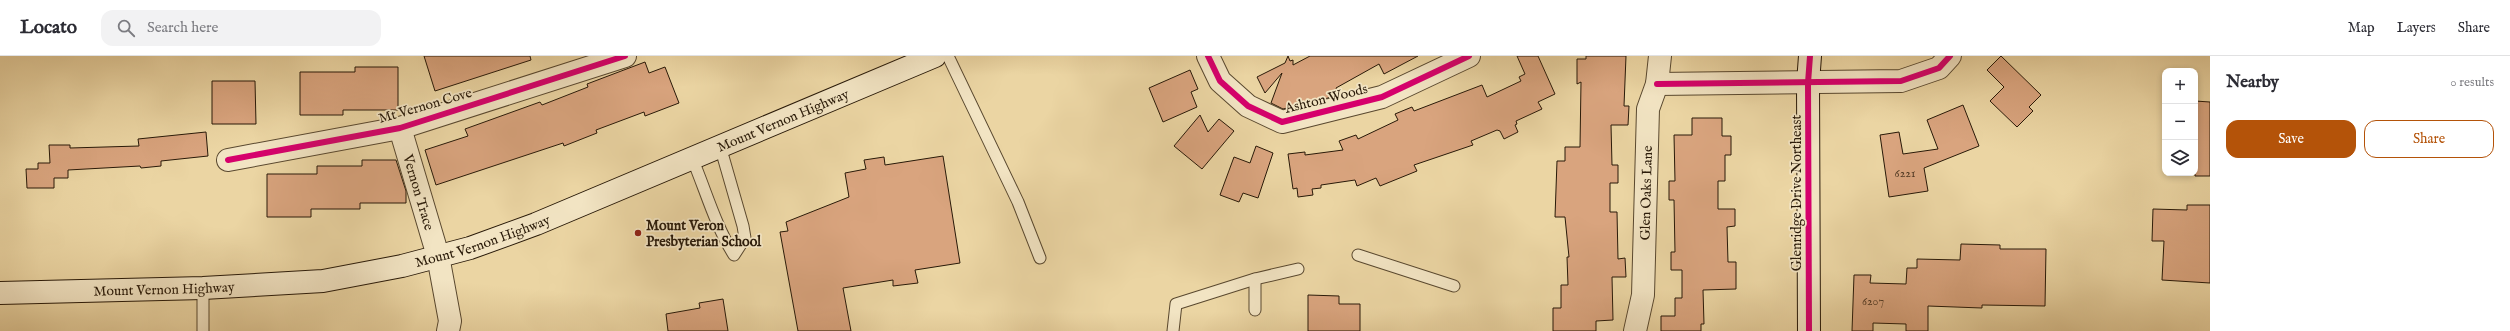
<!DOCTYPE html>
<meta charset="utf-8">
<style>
body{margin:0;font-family:"IM FELL English",serif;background:#f2f2f3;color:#2b2b33}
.controls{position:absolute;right:12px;top:12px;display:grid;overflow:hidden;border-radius:8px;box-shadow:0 2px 6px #0003}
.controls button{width:36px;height:36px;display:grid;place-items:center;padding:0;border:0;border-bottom:1px solid #e1e1e2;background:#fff;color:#2b2b33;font:20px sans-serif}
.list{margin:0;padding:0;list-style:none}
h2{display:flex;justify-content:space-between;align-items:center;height:52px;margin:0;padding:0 16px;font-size:17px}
h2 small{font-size:13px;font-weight:400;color:#7c7c81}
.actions{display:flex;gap:8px;padding:12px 16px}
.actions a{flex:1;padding:9px 0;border:1px solid #b45309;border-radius:12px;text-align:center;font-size:14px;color:#b45309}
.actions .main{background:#b45309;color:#fff}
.icon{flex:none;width:22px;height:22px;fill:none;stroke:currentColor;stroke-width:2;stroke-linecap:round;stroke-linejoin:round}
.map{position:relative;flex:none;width:2210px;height:275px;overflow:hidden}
header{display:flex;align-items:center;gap:24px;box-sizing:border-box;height:56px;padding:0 20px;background:#fff;border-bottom:1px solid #e1e1e2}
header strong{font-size:19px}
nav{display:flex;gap:22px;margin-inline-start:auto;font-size:14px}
.search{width:280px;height:36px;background:#f2f2f3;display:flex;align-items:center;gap:10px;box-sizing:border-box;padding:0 14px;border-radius:12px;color:#7c7c81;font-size:15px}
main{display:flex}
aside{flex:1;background:#fff}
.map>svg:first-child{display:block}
</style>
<header>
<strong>Locato</strong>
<div class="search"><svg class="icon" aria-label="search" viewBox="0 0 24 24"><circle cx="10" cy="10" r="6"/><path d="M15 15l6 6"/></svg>Search here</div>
<nav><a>Map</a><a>Layers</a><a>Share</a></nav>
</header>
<main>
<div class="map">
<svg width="2210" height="275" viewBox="0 0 2210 275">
<rect width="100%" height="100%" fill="#ebd5a3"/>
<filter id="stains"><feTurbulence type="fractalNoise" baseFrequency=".005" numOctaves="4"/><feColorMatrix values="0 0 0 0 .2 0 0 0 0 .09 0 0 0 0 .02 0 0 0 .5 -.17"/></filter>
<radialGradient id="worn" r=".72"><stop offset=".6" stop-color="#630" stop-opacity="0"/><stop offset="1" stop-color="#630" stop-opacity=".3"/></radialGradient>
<g fill="#d9a47e" stroke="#281908">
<polygon points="424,0 530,0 531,4 435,35"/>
<polygon points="1288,0 1290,5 1293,4 1293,9 1310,0 1418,0 1384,18 1379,8 1336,32 1338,36 1328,42 1283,53 1271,47 1282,17 1265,37 1257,21 1285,7"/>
<polygon points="1517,0 1538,0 1555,38 1538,46 1542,53 1516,65 1517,68 1515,69 1518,76 1504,83 1500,75 1497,74 1471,85 1473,89 1414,109 1417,115 1380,130 1376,122 1357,130 1355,124 1321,129 1321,132 1312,133 1313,139 1298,141 1297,132 1293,133 1288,98 1305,96 1305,99 1343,94 1339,85 1356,79 1358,83 1398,64 1395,58 1412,51 1414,55 1482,29 1487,41 1521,25 1519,21 1525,18"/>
<polygon points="1586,0 1626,0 1624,50 1629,50 1628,69 1611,69 1612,109 1618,109 1618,127 1610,127 1610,156 1617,156 1618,203 1625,202 1626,221 1612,221 1613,264 1596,265 1596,275 1553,275 1553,252 1561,252 1561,229 1568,229 1567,201 1569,201 1565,161 1555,161 1557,105 1565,105 1565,91 1580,91 1581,26 1577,28 1577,3 1586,3"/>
<polygon points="2001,0 2041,39 2029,51 2033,55 2017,71 1990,45 2004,31 1987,14"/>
<polygon points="645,6 649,17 665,11 679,47 645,60 644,56 596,74 597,77 564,90 563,87 436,129 425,94 468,80 465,73 540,46 542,49 588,31 587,28"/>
<polygon points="355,11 398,11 398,54 343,54 343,59 300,59 300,16 355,16"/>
<polygon points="1190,14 1198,33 1191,36 1197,51 1163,66 1149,32"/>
<polygon points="212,25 255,25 256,68 212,68"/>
<polygon points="2195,45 2210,46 2210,120 2195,120"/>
<polygon points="1963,49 1979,90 1924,112 1928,135 1889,141 1880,79 1899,76 1903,98 1938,93 1927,64"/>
<polygon points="1200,59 1208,76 1219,63 1234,75 1202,113 1174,90"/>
<polygon points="1692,62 1722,62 1722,80 1731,80 1731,99 1725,99 1725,125 1718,125 1718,153 1735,153 1735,170 1727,171 1728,206 1736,206 1736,233 1703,234 1704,268 1701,268 1701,275 1661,275 1661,260 1675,260 1675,242 1682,242 1682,214 1671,214 1671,196 1675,196 1674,144 1669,144 1669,125 1675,125 1674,79 1692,79"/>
<polygon points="206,76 208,100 161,105 161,110 141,112 140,110 68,114 68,122 54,122 54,132 27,132 26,113 38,113 38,107 50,107 49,89 70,89 70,92 139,90 138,83"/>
<polygon points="1256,90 1273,97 1258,142 1243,137 1239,146 1220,139 1234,101 1250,107"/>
<polygon points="943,100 960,207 915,214 918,227 893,230 893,224 843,232 851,275 798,275 780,176 788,175 786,166 849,141 845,117 866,113 864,104 884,101 885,109"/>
<polygon points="362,104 396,104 406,135 406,147 360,147 360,153 311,153 311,161 267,161 267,118 317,118 317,110 362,110"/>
<polygon points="2187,149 2210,149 2210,227 2162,224 2164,185 2152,185 2153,153 2187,154"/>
<polygon points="1961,188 2000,189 2000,193 2046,193 2045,250 1982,249 1982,252 1928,250 1928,275 1906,275 1906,268 1873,267 1873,275 1852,275 1854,219 1871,219 1870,227 1906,228 1907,212 1917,212 1917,203 1960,204"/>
<polygon points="1308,239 1339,240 1339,248 1360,248 1360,275 1308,275"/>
<polygon points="723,243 728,275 668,275 666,258 700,252 699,247"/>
</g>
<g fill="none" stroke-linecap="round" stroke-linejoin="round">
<g stroke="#59482f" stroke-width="13">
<g id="lane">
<polyline points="948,0 1018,146 1040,202"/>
<path d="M 692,102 C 706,135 715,169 734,199 L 745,182 L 743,170 L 720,90"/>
<polyline points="1358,199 1454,230"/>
<polyline points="1255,254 1255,223"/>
<polyline points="203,275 203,232"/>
<polyline points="1173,275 1176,248 1255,223 1298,213"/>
</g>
</g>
<g stroke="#59482f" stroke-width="24">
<g id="street">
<polyline points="1208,0 1220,25 1248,50 1282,66 1382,41 1469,0"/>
<polyline points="1657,28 1901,25 1939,12 1950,0"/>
<path id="s1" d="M 400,72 L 438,200 L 450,265 L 448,275"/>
<polyline points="228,104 400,72 625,0"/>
<path id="s2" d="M 1635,275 L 1643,239 L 1648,53 L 1657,28 L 1660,0"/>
</g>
</g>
<g stroke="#281908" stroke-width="24">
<g id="secondary">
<path id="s3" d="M 0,237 L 203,232 L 323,225 L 402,210 L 470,192 L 536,168 L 935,0"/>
<polyline points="1809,275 1808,27 1810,0"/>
</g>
</g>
<use href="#lane" stroke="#f2e4c3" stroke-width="11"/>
<use href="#street" stroke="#f2e4c3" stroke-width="22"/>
<use href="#secondary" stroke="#f2e4c3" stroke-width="22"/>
<g stroke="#f2e4c3" stroke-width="8">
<g id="cycleway">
<polyline points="1208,0 1220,25 1248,50 1282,66 1382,41 1469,0"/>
<polyline points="1657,28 1901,25 1939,12 1950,0"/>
<polyline points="228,104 400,72 625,0"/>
<polyline points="1809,275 1808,27 1810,0"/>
</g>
</g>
<use href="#cycleway" stroke="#d6006c" stroke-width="6"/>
</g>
<circle fill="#8f2418" stroke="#f2e4c3" stroke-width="1.5" cx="638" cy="177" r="4"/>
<g text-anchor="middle" stroke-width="3.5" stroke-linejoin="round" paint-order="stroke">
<g font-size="12" fill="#543c26">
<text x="1905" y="121">6221</text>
<text x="1873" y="249">6207</text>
</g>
<g font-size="14" fill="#281908" stroke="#f2e4c3">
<text transform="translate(1326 42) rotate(-14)" y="5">Ashton Woods</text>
<text transform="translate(425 49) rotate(-16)" y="5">Mt Vernon Cove</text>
<text dy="5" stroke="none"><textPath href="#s3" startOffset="812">Mount Vernon Highway</textPath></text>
<text dy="5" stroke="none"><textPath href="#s1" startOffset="67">Vernon Trace</textPath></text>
<text dy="5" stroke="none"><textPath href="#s2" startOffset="139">Glen Oaks Lane</textPath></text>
<text transform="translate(1796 137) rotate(-90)" y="5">Glenridge Drive Northeast</text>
<text dy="5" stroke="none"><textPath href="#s3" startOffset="488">Mount Vernon Highway</textPath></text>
<text dy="5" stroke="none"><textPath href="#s3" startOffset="164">Mount Vernon Highway</textPath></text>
</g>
<g font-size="14" font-weight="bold" fill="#281908" stroke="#f2e4c3" text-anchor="start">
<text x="646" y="174">Mount Veron<tspan x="646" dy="16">Presbyterian School</tspan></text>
</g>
</g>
<rect width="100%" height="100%" filter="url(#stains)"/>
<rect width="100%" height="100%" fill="url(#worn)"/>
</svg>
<div class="controls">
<button>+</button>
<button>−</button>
<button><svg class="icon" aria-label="layers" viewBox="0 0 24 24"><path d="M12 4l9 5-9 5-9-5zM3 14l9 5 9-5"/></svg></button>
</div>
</div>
<aside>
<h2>Nearby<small>0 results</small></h2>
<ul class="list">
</ul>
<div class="actions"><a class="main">Save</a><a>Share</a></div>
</aside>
</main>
